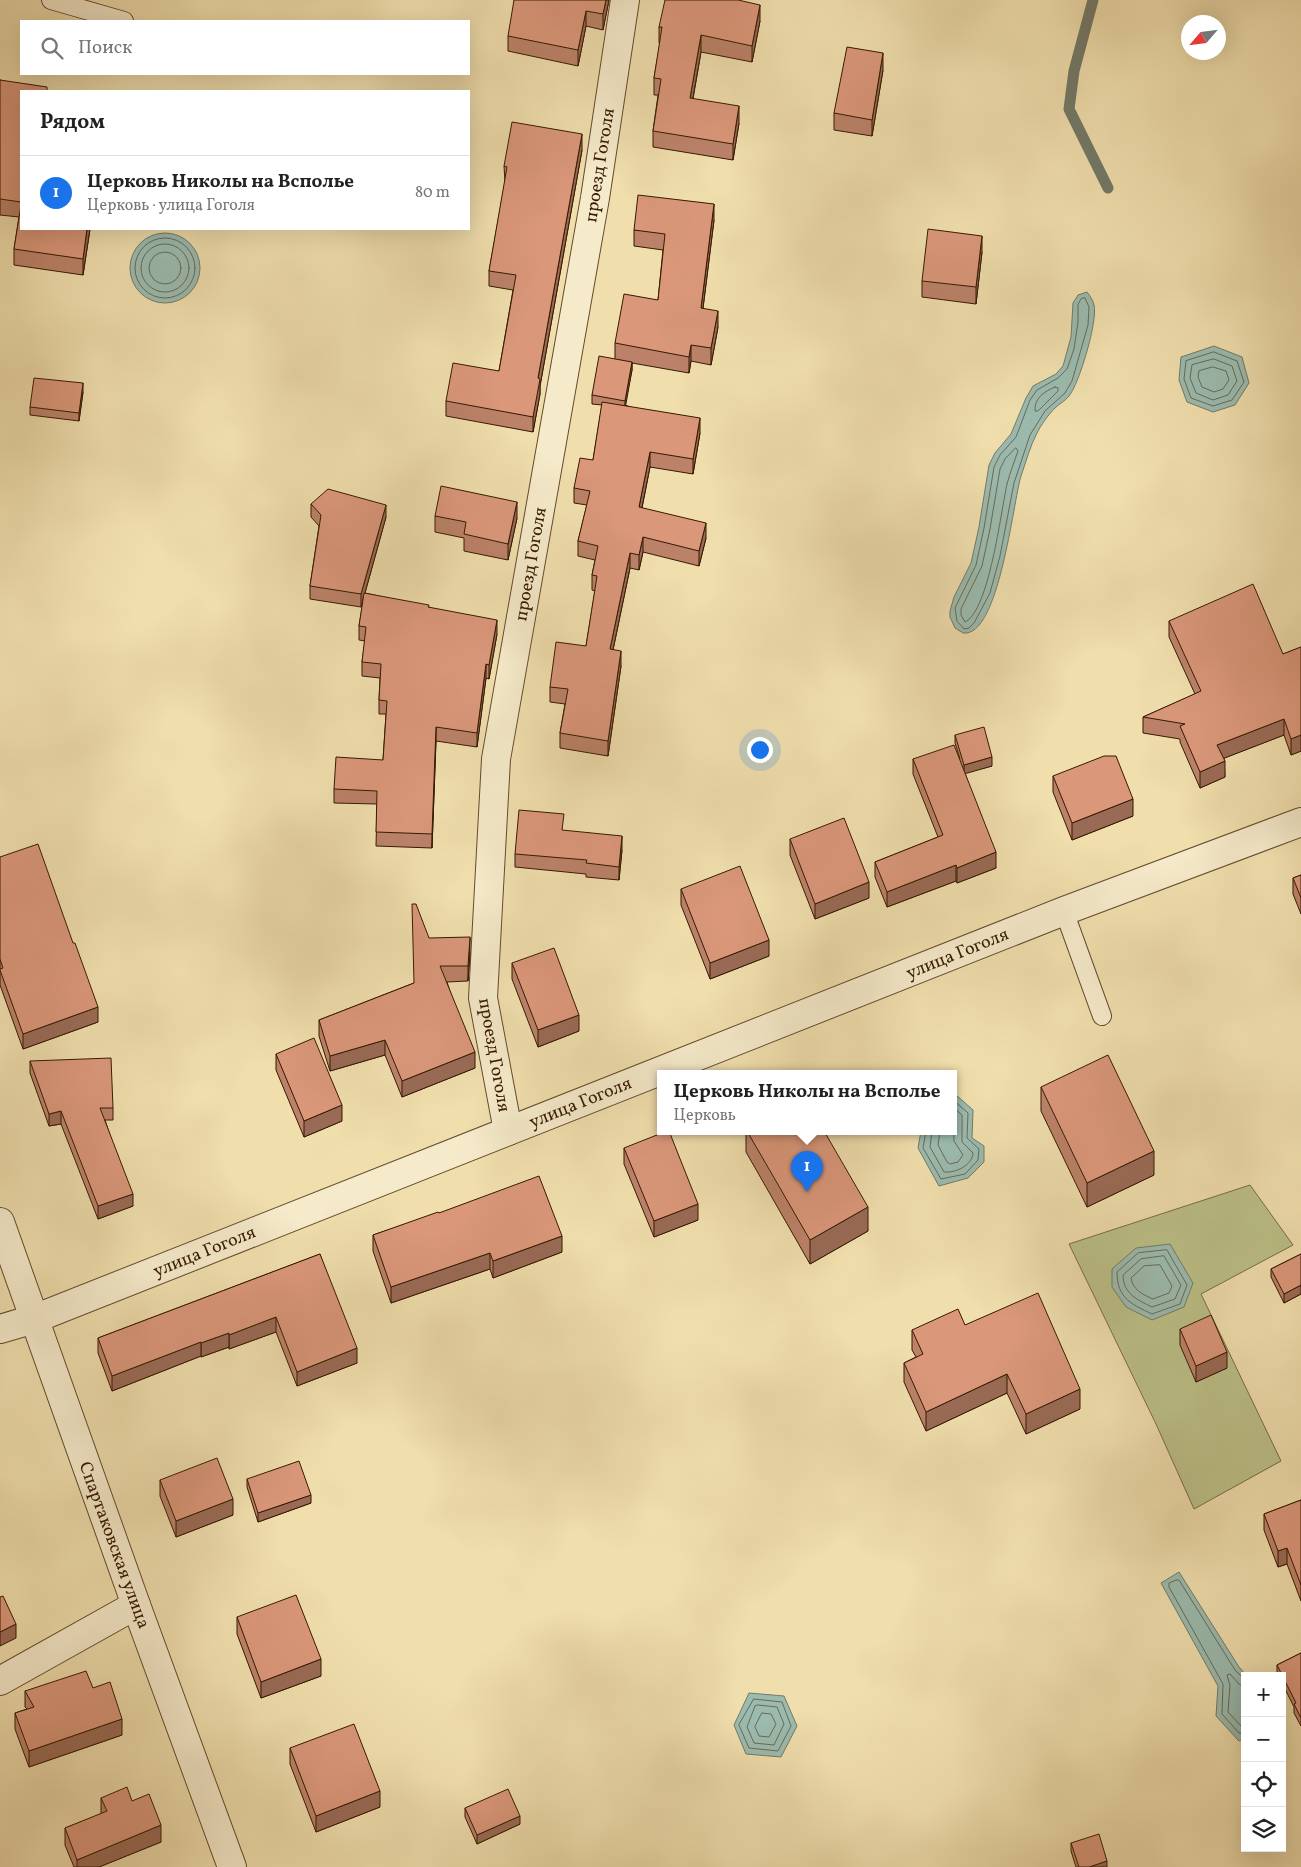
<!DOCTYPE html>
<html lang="ru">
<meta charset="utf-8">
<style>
body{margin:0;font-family:Vollkorn,serif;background:#f6f6f6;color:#222}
.controls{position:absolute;right:15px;bottom:15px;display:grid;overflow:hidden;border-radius:0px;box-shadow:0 5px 20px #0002}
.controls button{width:45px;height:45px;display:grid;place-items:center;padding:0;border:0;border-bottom:1px solid #e0e0e0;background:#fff;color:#222;font:25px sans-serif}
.compass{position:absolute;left:1181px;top:15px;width:45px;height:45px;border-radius:50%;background:#fff;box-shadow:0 5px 20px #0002;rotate:242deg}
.you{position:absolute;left:759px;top:749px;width:18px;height:18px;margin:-12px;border:4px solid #fff;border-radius:50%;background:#1a73e8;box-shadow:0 0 0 8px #1a73e833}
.badge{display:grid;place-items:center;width:32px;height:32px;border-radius:50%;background:#1a73e8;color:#fff;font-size:16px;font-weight:700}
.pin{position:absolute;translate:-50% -41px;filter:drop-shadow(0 1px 2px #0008)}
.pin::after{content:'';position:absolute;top:26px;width:18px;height:15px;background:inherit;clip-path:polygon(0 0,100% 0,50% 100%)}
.popup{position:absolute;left:657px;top:1070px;width:300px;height:65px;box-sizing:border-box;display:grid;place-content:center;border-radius:0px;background:#fff;filter:drop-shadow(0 1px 4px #0005);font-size:16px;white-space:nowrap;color:#767676}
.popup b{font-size:19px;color:#222}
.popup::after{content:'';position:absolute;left:50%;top:100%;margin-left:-10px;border:10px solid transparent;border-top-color:#fff}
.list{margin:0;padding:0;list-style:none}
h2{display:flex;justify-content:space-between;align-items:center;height:65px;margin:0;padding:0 20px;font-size:21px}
h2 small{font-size:16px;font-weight:400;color:#767676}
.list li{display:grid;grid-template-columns:32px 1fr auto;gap:15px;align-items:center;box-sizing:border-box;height:75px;padding:0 20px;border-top:1px solid #e0e0e0}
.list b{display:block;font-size:19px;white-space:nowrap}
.list p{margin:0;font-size:16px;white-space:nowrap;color:#767676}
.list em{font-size:16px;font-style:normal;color:#767676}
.icon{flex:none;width:28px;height:28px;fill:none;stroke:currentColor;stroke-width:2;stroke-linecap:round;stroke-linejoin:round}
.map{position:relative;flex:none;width:1301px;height:1867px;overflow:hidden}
.search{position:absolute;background:#fff;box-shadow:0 5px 20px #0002;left:20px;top:20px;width:450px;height:55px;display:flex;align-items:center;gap:12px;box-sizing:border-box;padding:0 18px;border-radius:0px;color:#767676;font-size:19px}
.panel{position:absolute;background:#fff;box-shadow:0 5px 20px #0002;left:20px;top:90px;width:450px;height:140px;border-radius:0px}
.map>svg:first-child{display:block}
</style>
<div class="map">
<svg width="1301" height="1867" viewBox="0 0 1301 1867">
<rect width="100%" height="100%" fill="#f0dead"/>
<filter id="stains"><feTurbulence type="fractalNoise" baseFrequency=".004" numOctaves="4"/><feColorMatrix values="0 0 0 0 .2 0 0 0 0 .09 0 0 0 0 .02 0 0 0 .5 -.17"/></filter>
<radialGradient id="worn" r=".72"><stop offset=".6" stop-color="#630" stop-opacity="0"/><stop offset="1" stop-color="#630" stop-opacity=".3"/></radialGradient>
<polygon fill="#bcc088" stroke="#796c44" points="1250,1185 1293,1245 1201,1294 1281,1461 1194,1509 1156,1424 1069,1244"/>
<g fill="#9bbbaf" stroke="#737a69">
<circle cx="165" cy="268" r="35"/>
<path d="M 1087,292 C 1090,296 1093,300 1094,305 C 1098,321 1079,384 1069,396 C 1065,401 1059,404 1055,408 C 1048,415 1041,425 1037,433 C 1030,446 1026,462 1021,476 C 1013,502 999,638 963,633 L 955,628 L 950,617 L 950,611 L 954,597 L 971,563 L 979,527 L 989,465 L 995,453 L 1011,434 L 1026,398 L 1033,386 L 1056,374 L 1063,366 L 1071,337 L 1073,303 L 1078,295 Z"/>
<polygon points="1214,346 1242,357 1249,383 1235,405 1213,412 1187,402 1179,380 1181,357"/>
<polygon points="956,1095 973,1110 972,1138 984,1146 984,1162 968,1178 939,1186 918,1148 921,1131 953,1131 953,1096"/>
<polygon points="1170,1244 1193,1283 1184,1307 1152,1320 1126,1307 1112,1287 1112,1269 1136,1248"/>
<polygon points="1179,1572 1239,1667 1247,1676 1245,1676 1245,1738 1239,1741 1216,1716 1218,1686 1161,1583"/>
<polygon points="749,1693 784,1696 797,1726 781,1757 746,1754 734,1725"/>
</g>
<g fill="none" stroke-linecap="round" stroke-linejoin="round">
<g stroke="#686a58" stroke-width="1">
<circle cx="165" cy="268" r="30"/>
<circle cx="165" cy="268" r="24"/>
<circle cx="165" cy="268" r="16"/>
<polygon points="1085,298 1089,307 1088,325 1072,381 1065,393 1045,411 1030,435 1014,483 1000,556 990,593 974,623 969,628 964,629 957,621 955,608 976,565 984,528 994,467 1000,455 1016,437 1030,400 1037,390 1058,378 1067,369 1074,349 1078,322 1078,304 1081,299"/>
<polygon points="1214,352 1237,361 1244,382 1232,400 1213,406 1191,398 1184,379 1186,361"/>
<polygon points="1214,359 1232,366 1237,381 1228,395 1213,400 1196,393 1190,378 1192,365"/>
<polygon points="1213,367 1226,371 1229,380 1223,389 1214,392 1202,387 1198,377 1199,371"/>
<path d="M 1055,387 L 1058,388 L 1058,391 L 1038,411 L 1035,411 C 1034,398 1045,391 1055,387 Z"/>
<path d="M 1016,448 L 1018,451 C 1014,462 1010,473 1007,484 C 1001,511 989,611 965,622 L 961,615 L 961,609 L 982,566 L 990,529 L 1000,469 L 1005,459 Z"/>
<polyline points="926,1131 923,1148 941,1179 965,1174 978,1160 979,1149 967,1138 968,1113 953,1100"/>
<path d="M 932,1131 L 930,1147 L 944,1172 C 955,1173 972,1166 973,1153 L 962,1142 L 962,1115 L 953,1107"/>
<polyline points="940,1131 938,1145 947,1162 950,1164 958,1162 963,1155 954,1141 953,1117"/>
<path d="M 1167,1250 L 1187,1285 L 1180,1304 L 1152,1314 C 1131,1304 1117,1298 1117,1272 L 1138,1253 Z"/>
<path d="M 1164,1256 L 1181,1285 L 1175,1299 L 1152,1307 C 1137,1300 1123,1293 1123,1275 L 1141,1259 Z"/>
<path d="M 1160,1265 L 1172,1286 L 1169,1293 L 1153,1299 C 1142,1294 1133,1290 1131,1278 L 1144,1266 Z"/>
<polyline points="1245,1680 1235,1670 1179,1580 1176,1580 1169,1583 1169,1587 1223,1684 1222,1714 1239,1733 1245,1734"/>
<polyline points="1245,1687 1239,1684 1230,1674 1227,1675 1230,1685 1228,1712 1242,1727 1245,1727"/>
<polygon points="754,1699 782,1702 791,1726 778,1751 749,1748 739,1725"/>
<polygon points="758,1705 777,1707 784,1724 774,1745 754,1743 747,1727 755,1706"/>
<polygon points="762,1713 771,1714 776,1724 769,1737 759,1736 755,1727"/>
</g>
<polyline stroke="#737a69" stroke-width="11" points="1093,0 1074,71 1069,109 1108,188"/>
<g stroke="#644a2c" stroke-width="20">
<g id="service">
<polyline points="51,0 124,21"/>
<polyline points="1064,911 1102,1016"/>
</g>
</g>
<g stroke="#644a2c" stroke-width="30">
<g id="minor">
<polyline points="508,1131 483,998 496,759 595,198 625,0"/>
<polyline points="0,1222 136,1605 232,1867"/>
<polyline points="0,1329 34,1319 1064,911 1301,822"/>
<polyline points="0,1681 136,1605"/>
</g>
</g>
<use href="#service" stroke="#f5eaca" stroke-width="18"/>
<use href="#minor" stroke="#f5eaca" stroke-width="28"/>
</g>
<g fill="#bb8269" stroke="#361901">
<polygon points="609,0 603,30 586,26 578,66 508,51 508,36"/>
<polygon points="760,21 752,62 701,52 693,99 739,123 733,160 653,147 653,131 658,95 654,95 654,78 660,43 659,43 659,27"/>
<polygon points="883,70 872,136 834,130 834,113"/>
<polygon points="0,80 47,91 21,229 90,229 83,275 14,265 14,249 19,217 0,215"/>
<polygon points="582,150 540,386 540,394 533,432 446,416 446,401 499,371 513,290 489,286 489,271 505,182 504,166"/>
<polygon points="714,220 703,308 718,327 711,365 691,361 689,373 632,363 632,370 625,405 700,433 693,474 650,467 642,508 706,538 699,566 643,552 639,570 630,568 613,650 621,666 608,756 560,748 560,733 565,704 550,702 550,687 586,646 595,591 592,590 592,575 595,560 578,556 578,541 587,505 574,503 574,488 593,460 602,405 592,404 592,395 615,359 615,343 658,300 663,250 634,246 634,230"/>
<polygon points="982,252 976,304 922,297 922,281"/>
<polygon points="83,392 79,421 30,415 30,407"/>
<polygon points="311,504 386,517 365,593 429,607 497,634 489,679 486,678 477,747 436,741 432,848 376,846 377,804 334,803 334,789 383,760 386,714 379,714 379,700 380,678 362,676 362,662 365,641 359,640 359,626 363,602 361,607 310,599 310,586 319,526 311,517"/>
<polygon points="435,516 517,518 508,560 464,551 464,538 435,532"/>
<polygon points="1169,621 1283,654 1301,647 1301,751 1291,755 1284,735 1224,758 1225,777 1200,788 1180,742 1180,739 1143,733 1143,717 1195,694 1169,637"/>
<polygon points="955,735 992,766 965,773 996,868 957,883 956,881 887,907 875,877 875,862 938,837 913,774 913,759 960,759 955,743"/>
<polygon points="1053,776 1133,816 1072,840 1053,792"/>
<polygon points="563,831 622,850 619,880 586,877 586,874 515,867 515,854"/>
<polygon points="790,839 869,898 815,919 790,855"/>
<polygon points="0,857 98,1022 23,1049 0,985"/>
<polygon points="1301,875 1301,914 1293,894 1293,878"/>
<polygon points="681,889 769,956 710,979 681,905"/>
<polygon points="429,938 470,953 468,981 447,982 475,1068 402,1097 385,1055 330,1071 319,1036 319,1020 414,983"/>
<polygon points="512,963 579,1031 538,1047 512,979"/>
<polygon points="276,1054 342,1121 304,1137 276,1070"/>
<polygon points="30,1061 113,1108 113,1120 105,1120 133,1206 98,1219 61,1124 49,1126 30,1073"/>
<polygon points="1041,1087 1154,1175 1087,1207 1041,1111"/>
<polygon points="746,1131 824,1131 868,1231 810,1264 746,1152"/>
<polygon points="624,1148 698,1220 654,1237 624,1164"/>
<polygon points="439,1213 562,1252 493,1278 490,1269 391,1303 373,1251 373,1235"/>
<polygon points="320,1254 357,1363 297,1386 276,1332 229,1349 229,1347 201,1357 201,1356 112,1391 98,1353 98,1338"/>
<polygon points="1301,1254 1301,1294 1284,1303 1271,1277 1271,1269"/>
<polygon points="965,1325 1080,1409 1026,1434 1007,1393 926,1431 904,1382 904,1363 916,1357 912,1350 912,1330"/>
<polygon points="1180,1329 1227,1368 1196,1382 1180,1345"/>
<polygon points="247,1479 311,1503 258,1522 247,1487"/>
<polygon points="160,1480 233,1515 176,1537 160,1496"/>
<polygon points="1301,1500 1301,1601 1287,1564 1278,1567 1264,1530 1264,1514"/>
<polygon points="237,1617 321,1676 261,1698 237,1634"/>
<polygon points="1301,1653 1301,1726 1294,1713 1294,1707 1282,1683 1282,1676 1279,1676 1277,1673 1277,1665"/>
<polygon points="93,1688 122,1735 29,1767 15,1729 15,1713 27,1709 25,1707 25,1691"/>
<polygon points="290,1748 380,1807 316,1832 290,1764"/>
<polygon points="101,1798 132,1801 161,1842 99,1867 74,1867 65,1845 65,1828 101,1814"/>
<polygon points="465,1808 520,1824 477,1844 465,1817"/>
<polygon points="1071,1843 1107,1867 1076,1867 1071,1851"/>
</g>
<g fill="#996a55" stroke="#361901">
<polygon points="606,0 609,0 603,30 603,14"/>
<polygon points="760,5 760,21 752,62 752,46"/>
<polygon points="586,11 586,26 578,66 578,50"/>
<polygon points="701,35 701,52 690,114 690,98"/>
<polygon points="883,53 883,70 872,136 872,120"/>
<polygon points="739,106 739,123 733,160 733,144"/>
<polygon points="582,134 582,150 540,386 540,394 533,432 533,417 538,378"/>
<polygon points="714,204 714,220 701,324 701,308"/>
<polygon points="87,229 90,229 83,275 83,259"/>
<polygon points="982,236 982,252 976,304 976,287"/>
<polygon points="718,311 718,327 711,365 711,348"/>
<polygon points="691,345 691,361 689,373 689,357"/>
<polygon points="632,362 632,370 625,409 625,401"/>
<polygon points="83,383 83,392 79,421 79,413"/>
<polygon points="700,418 700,433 693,474 693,459"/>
<polygon points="650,452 650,467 639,522 639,507"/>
<polygon points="517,502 517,518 508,560 508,544"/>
<polygon points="386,505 386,517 361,607 361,594"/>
<polygon points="706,523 706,538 699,566 699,551"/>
<polygon points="643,537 643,552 639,570 639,555"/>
<polygon points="630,553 630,568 610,664 610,649"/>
<polygon points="497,620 497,634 489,679 489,665"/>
<polygon points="621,651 621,666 608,756 608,741"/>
<polygon points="486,664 486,678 477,747 477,733"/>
<polygon points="1284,719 1284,735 1217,761 1217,745"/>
<polygon points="436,727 436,741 432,848 432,834"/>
<polygon points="1301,735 1301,751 1291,755 1291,739"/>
<polygon points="992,757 992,766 964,774 964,765"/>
<polygon points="1225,761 1225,777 1200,788 1200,772"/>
<polygon points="1133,799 1133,816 1072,840 1072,823"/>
<polygon points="622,836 622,850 619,880 619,867"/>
<polygon points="996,852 996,868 957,883 957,868"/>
<polygon points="956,865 956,881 887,907 887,892"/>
<polygon points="869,882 869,898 815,919 815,904"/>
<polygon points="470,937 470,953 468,981 468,966"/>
<polygon points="769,940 769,956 710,979 710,963"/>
<polygon points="98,1007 98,1022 23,1049 23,1034"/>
<polygon points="579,1015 579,1031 538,1047 538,1030"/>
<polygon points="385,1040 385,1055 330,1071 330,1056"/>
<polygon points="475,1052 475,1068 402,1097 402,1081"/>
<polygon points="342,1105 342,1121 304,1137 304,1121"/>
<polygon points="61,1111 61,1124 49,1126 49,1114"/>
<polygon points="1154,1151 1154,1175 1087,1207 1087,1183"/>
<polygon points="133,1194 133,1206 98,1219 98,1206"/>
<polygon points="698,1204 698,1220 654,1237 654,1221"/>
<polygon points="868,1207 868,1231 810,1264 810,1240"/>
<polygon points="562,1236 562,1252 493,1278 493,1261"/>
<polygon points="490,1253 490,1269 391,1303 391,1287"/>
<polygon points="1301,1285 1301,1294 1284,1303 1284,1294"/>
<polygon points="276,1317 276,1332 229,1349 229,1335"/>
<polygon points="229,1333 229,1347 201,1357 201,1343"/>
<polygon points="201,1342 201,1356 112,1391 112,1376"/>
<polygon points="357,1348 357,1363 297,1386 297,1372"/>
<polygon points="1227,1352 1227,1368 1196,1382 1196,1366"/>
<polygon points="1007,1374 1007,1393 926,1431 926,1412"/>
<polygon points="1080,1389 1080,1409 1026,1434 1026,1414"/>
<polygon points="311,1495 311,1503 258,1522 258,1513"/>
<polygon points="233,1499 233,1515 176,1537 176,1521"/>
<polygon points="1287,1548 1287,1564 1278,1567 1278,1551"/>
<polygon points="16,1624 16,1638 0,1646 0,1632"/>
<polygon points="321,1659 321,1676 261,1698 261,1682"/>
<polygon points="122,1719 122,1735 29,1767 29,1751"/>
<polygon points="380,1791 380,1807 316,1832 316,1816"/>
<polygon points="520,1816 520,1824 477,1844 477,1835"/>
<polygon points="161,1825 161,1842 99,1867 77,1867 77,1860"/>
<polygon points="1107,1861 1107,1867 1089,1867"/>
</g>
<g fill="#da977a" stroke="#361901">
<polygon points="514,0 606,0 603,14 586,11 578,50 508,36"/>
<polygon points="665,0 738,0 760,5 752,46 701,35 690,98 739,106 733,144 653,131 661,79 654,78 662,27 659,27"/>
<polygon points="847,47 883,53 872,120 834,113"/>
<polygon points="0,80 47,87 47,91 21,91 21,202 0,199"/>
<polygon points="512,122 582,134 538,378 540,379 533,417 446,401 453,363 499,371 516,275 489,271 507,167 504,166"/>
<polygon points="638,195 714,204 701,308 718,311 711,348 691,345 689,357 615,343 624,294 658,300 665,234 634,230"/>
<polygon points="21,205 21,229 87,229 83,259 14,249"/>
<polygon points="928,229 982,236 976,287 922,281"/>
<polygon points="599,356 632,362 625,401 592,395"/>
<polygon points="34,378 83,383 79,413 30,407"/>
<polygon points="602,402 700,418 693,459 650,452 639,507 706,523 699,551 643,537 639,555 630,553 610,649 621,651 608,741 560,733 568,689 550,687 556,642 586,646 597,576 592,575 598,546 578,541 590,491 574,488 580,458 593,460"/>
<polygon points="441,486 517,502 508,544 464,534 466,522 435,516"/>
<polygon points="328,489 386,505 361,594 310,586 321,515 311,504"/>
<polygon points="1253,584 1283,654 1301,647 1301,735 1291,739 1284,719 1217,745 1225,761 1200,772 1180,726 1185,724 1143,717 1201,691 1169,621"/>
<polygon points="364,593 429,605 428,607 497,620 489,665 486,664 477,733 436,727 432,834 376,832 377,791 334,789 336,757 383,760 387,701 379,700 381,664 362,662 366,627 359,626"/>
<polygon points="984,727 992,757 964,765 955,735"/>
<polygon points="954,745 996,852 957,868 956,865 887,892 875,862 943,835 913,759"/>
<polygon points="1104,756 1116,756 1133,799 1072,823 1053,776"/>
<polygon points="519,810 564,814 562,830 622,836 619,867 586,863 587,860 515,854"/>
<polygon points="844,818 869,882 815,904 790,839"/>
<polygon points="38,844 73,943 75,943 98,1007 23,1034 0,970 0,969 3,968 0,959 0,857"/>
<polygon points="740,866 769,940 710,963 681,889"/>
<polygon points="1301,875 1301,898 1293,878"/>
<polygon points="412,904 416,904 429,938 470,937 468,966 440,966 475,1052 402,1081 385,1040 330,1056 319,1020 414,983"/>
<polygon points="554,948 579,1015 538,1030 512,963"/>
<polygon points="314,1038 342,1105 304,1121 276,1054"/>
<polygon points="1108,1055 1154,1151 1087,1183 1041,1087"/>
<polygon points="111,1058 113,1108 100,1108 133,1194 98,1206 61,1111 49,1114 30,1061"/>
<polygon points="667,1131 669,1131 698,1204 654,1221 624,1148"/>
<polygon points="747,1131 824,1131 868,1207 810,1240"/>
<polygon points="539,1176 562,1236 493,1261 490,1253 391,1287 373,1235 438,1212 439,1213"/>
<polygon points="320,1254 357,1348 297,1372 276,1317 229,1335 229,1333 201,1343 201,1342 112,1376 98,1338"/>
<polygon points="1301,1254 1301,1285 1284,1294 1271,1269"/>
<polygon points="1038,1293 1080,1389 1026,1414 1007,1374 926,1412 904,1363 923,1354 912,1330 958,1309 965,1325"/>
<polygon points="1211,1315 1227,1352 1196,1366 1180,1329"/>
<polygon points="217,1458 233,1499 176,1521 160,1480"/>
<polygon points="299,1461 311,1495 258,1513 247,1479"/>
<polygon points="1301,1500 1301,1585 1287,1548 1278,1551 1264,1514"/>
<polygon points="296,1595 321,1659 261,1682 237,1617"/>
<polygon points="3,1596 16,1624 0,1632 0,1597"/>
<polygon points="1301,1653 1301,1718 1294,1704 1296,1703 1277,1665"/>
<polygon points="86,1671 93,1688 110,1682 122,1719 29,1751 15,1713 34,1707 25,1691"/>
<polygon points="354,1724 380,1791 316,1816 290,1748"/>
<polygon points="127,1787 132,1801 149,1794 161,1825 77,1860 65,1828 107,1811 101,1798"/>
<polygon points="508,1789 520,1816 477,1835 465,1808"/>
<polygon points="1099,1834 1107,1861 1089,1867 1079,1867 1071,1843"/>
</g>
<g text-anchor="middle" stroke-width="4" stroke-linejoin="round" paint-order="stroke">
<g font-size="18" fill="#361901" stroke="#f5eaca">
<text transform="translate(599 165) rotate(-81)" y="6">проезд Гоголя</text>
<text transform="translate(530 564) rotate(-80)" y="6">проезд Гоголя</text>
<text transform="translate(957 953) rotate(-22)" y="6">улица Гоголя</text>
<text transform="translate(495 1055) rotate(80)" y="6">проезд Гоголя</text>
<text transform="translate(580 1102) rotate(-22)" y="6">улица Гоголя</text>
<text transform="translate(204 1251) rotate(-22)" y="6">улица Гоголя</text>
<text transform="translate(115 1545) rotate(70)" y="6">Спартаковская улица</text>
</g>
</g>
<rect width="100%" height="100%" filter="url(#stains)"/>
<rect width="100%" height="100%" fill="url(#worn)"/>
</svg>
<div class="controls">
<button>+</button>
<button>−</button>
<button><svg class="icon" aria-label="locate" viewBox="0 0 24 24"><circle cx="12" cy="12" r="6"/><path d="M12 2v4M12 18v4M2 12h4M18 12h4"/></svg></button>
<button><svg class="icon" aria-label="layers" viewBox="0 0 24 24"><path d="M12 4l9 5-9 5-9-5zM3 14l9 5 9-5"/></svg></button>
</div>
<svg class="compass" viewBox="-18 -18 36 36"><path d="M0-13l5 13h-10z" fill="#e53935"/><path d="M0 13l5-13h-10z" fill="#767676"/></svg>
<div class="you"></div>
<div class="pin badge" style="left:807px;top:1192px">1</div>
<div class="popup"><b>Церковь Николы на Всполье</b>Церковь</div>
<div class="search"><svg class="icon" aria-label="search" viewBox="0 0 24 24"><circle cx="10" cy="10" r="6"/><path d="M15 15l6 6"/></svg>Поиск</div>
<section class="panel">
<h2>Рядом<small></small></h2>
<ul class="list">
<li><span class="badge">1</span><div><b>Церковь Николы на Всполье</b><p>Церковь · улица Гоголя</p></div><em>80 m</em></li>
</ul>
</section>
</div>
